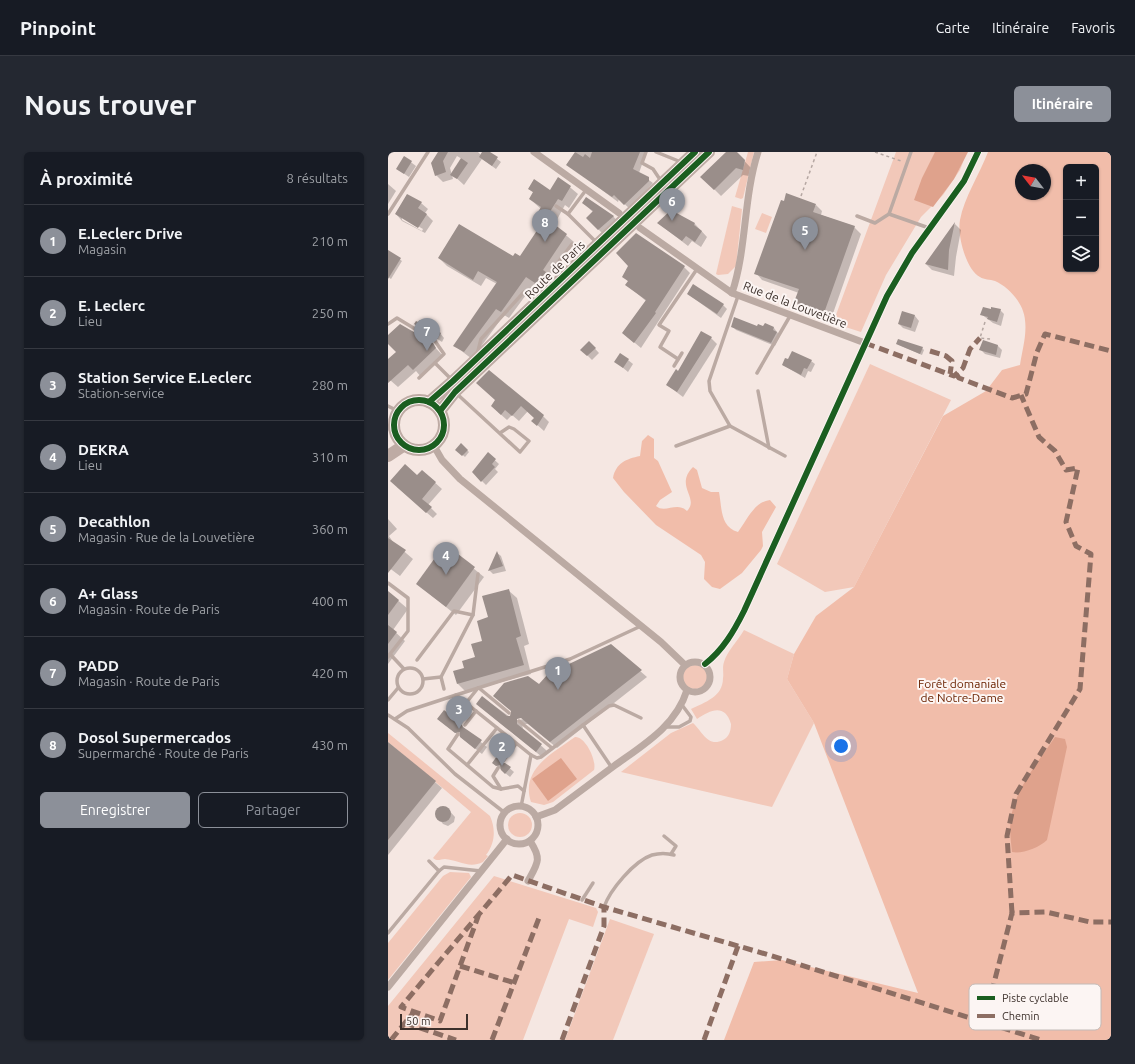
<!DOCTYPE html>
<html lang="fr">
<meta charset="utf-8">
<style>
body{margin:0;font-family:Ubuntu,sans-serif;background:#242831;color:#f1f3f6}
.controls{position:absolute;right:12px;top:12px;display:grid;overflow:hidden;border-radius:6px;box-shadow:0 1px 3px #0004}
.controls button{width:36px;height:36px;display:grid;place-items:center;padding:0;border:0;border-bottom:1px solid #363941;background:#171b24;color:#f1f3f6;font:20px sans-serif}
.compass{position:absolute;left:627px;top:12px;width:36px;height:36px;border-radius:50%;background:#171b24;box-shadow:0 1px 3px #0004;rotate:301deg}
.scale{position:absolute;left:12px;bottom:10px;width:68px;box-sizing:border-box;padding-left:4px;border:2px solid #3c302b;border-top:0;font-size:11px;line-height:14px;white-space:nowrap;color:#3c302b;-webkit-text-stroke:3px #fcf5f3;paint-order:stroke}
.you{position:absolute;left:453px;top:594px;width:14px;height:14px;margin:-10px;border:3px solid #fff;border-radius:50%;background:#1a73e8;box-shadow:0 0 0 6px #1a73e833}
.badge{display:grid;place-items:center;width:26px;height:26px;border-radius:50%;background:#8c9099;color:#fff;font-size:13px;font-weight:700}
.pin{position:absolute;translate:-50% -33px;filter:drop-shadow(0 1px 2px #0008)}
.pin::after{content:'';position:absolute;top:21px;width:14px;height:12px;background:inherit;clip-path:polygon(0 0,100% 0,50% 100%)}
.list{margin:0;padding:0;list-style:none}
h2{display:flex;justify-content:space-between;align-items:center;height:52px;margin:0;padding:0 16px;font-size:17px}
h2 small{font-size:13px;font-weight:400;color:#9ea1a6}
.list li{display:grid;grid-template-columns:26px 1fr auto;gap:12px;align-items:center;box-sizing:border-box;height:72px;padding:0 16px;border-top:1px solid #363941}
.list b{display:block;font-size:15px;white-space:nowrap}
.list p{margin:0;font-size:13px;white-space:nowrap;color:#9ea1a6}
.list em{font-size:13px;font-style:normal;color:#9ea1a6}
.actions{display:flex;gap:8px;padding:12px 16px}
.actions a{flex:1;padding:9px 0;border:1px solid #8c9099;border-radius:6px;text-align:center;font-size:14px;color:#8c9099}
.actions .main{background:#8c9099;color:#fff}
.icon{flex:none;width:22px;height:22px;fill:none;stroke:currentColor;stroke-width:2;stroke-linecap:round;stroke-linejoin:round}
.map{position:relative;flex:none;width:723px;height:888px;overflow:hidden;border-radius:6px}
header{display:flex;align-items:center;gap:24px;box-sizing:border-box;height:56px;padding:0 20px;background:#171b24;border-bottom:1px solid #363941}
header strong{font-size:19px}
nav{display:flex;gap:22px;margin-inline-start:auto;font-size:14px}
.intro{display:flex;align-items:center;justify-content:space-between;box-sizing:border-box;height:96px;padding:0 24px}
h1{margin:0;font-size:28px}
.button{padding:10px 18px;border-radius:6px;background:#8c9099;color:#fff;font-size:14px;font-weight:700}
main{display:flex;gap:24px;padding:0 24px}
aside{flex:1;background:#171b24;border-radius:6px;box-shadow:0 1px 3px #0004}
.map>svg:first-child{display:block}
</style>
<header>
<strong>Pinpoint</strong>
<nav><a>Carte</a><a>Itinéraire</a><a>Favoris</a></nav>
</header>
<div class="intro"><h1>Nous trouver</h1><a class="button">Itinéraire</a></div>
<main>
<aside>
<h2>À proximité<small>8 résultats</small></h2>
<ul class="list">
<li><span class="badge">1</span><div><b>E.Leclerc Drive</b><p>Magasin</p></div><em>210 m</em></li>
<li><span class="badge">2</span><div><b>E. Leclerc</b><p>Lieu</p></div><em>250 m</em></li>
<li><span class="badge">3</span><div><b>Station Service E.Leclerc</b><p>Station-service</p></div><em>280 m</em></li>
<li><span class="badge">4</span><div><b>DEKRA</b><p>Lieu</p></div><em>310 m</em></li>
<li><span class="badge">5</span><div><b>Decathlon</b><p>Magasin · Rue de la Louvetière</p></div><em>360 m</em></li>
<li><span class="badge">6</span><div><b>A+ Glass</b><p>Magasin · Route de Paris</p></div><em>400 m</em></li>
<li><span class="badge">7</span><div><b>PADD</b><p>Magasin · Route de Paris</p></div><em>420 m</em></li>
<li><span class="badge">8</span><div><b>Dosol Supermercados</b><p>Supermarché · Route de Paris</p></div><em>430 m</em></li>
</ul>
<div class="actions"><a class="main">Enregistrer</a><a>Partager</a></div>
</aside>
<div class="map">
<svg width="723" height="888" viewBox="0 0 723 888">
<rect width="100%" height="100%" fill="#f5e7e2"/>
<g fill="#f2c8b9">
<polygon points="360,0 366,0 355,46 353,47 347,45"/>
<polygon points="508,0 579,0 572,18 555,43 533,65 498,123 473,180 445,171"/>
<polygon points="344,54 354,57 348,114 340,122 330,123 328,122"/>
<polygon points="374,61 384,65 378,81 367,77"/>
<polygon points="482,212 563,248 466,435 437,440 389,412"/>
<path d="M 356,478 L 406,502 L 399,527 L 426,571 L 384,655 L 233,620 L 283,581 L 305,571 C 314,579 320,596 335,588 C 341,585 343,579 343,572 C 337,551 322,558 309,567 L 303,557 C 317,550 335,545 335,526 C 336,521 334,516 336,510 C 339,499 350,489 356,478 Z"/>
<circle cx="307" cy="525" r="12"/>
<path d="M 0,581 L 102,664 C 108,678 107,691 98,703 L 100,704 L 95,710 C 81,717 70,708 57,707 C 52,707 50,710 45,706 L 83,660 L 0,590 Z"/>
<path d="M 187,585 C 197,584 209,608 206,618 L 165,650 L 156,653 L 143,650 C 132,617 165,601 187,585 Z"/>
<circle cx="132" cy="673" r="12"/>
<polygon points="62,720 81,721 83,725 0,828 0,791 55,724"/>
<polygon points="106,724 208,756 210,760 205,775 181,767 135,888 0,888 0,854"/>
<polygon points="222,767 266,782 225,888 177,888"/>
</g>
<g fill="#f1bdaa" fill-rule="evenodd">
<path d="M 600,0 L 723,0 L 723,888 L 336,888 L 366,810 L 394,808 L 530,841 L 426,571 L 399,527 L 406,502 L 428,464 L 466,435 L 555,264 L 598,239 L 614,218 L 632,213 C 634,199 639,183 637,168 C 636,152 621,135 607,129 C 602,127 596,128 592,125 C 578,118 569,83 572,68 C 576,46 592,21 600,0 ZM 678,15 L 708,15 L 708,117 L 678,117 ZM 633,18 L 657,18 L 657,42 L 633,42 Z"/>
<path d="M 260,283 L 266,287 L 266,306 L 270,309 L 284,340 L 272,348 L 268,354 C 277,362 289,349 299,359 C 312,346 286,334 305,315 L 309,318 L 314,336 L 323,340 L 331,340 C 334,356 332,375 350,380 C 359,368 366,350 382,348 L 388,355 L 374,380 L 375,394 L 373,398 L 354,421 L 332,437 L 324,435 L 316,427 L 317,410 L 313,403 L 268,373 L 236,340 L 225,326 C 228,311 238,307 252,304 L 254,289 Z"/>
</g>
<g fill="#dfa28c">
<polygon points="547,0 580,0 566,27 545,55 526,48 534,26"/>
<path d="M 667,585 L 677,587 L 679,595 L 659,688 C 651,696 634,702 624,700 C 623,689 621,677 623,666 C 627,637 651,609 667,585 Z"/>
<polygon points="173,606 189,627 160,649 144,627"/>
</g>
<g fill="#0003" fill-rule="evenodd">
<polygon points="51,0 90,0 93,3 95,0 100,0 113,10 108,17 94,7 76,33 64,22 74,7 69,4 62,16 65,27 55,30 48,23"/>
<polygon points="188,0 257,0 258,1 251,21 265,31 242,57 231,47 230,50 179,12"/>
<polygon points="340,0 348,0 363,16 361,24 355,23 333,44 314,25"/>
<polygon points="16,5 28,14 21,25 9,17"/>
<polygon points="171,26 190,42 181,56 177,53 166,73 186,90 162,125 165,128 158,139 146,132 121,166 116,163 84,207 67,194 109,132 98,126 93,134 59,114 51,106 132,105 158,67 151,60 153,57 142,47 146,41 141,37 163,40"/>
<polygon points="0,32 8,39 0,52"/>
<path d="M 33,51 L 40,57 L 37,61 L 45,69 L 37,81 L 14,69 L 8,62 ZM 14,65 L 35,77 L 34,79 L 14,68 Z"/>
<polygon points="195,51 225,64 231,71 217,84 199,66 205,60"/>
<polygon points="428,53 434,59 433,63 466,75 473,82 443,167 414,157 407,150 411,141 374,128 368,121"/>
<polygon points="270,71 307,72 319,85 313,95 304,89 300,94"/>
<polygon points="567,72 573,78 568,105 566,124 544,118 538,112"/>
<polygon points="0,99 14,109 3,127 0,125"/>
<polygon points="242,114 296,115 302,121 253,196 235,181 258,149 239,133 241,130 235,124"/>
<polygon points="300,142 335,153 339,157 333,166"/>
<polygon points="612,158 616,162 613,174 605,171 593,162"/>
<polygon points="527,164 531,169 527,180 515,176 511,172"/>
<polygon points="27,172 52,181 56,186 54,190"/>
<polygon points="377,173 386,176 392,184 387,194 348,178 344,174 376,175"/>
<polygon points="0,184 44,192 55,204 33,225 28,219 10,235 2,228 0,230 0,209 9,200 0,190"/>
<polygon points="323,186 329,192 295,245 279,233"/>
<polygon points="201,190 211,201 204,208 194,198"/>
<polygon points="511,193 534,196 536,198 534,203"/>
<polygon points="610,194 614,198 612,206 597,202 593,198"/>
<polygon points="240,208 245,212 240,220 228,210"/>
<polygon points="423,209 427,212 423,220 420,219 417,226 395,213"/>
<polygon points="89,231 155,264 161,270 156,279 145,269 147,266 140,259 131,269 124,263 119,268 110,260 108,248"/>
<polygon points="0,272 3,276 0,279"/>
<polygon points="73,293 81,300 77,305 69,298"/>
<polygon points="100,302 111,312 107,317 110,320 98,333 85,320"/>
<polygon points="34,319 54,337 40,353 49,362 45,366 9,335 29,324"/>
<polygon points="0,367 9,377 1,384 5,390 25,407 12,424 0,415"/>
<polygon points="58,394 96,425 68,463 29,432"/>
<polygon points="109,401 113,404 118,419 105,422 101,418"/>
<polygon points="120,438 129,446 141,492 136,494 143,522 78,540 70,532 77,516 88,506"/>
<polygon points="0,440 20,457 5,478 17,489 0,512"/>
<path d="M 222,493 L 259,525 L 169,596 L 140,572 L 134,572 L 135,577 L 159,599 L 154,605 L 89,552 L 94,545 L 122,565 L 151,533 ZM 138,565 L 138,567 L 129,568 L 129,566 Z"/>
<polygon points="50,567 80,580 99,595 94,602"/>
<polygon points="0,591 54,636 0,703"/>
<polygon points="112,608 126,620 122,625 105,611"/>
<polygon points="53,655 59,656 67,665 66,670 60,674 55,672 48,663 49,658"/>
</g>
<g fill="#9a8e8a">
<polygon points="50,0 60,0 55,9 58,20 47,24 43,11"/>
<polygon points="94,0 102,0 110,5 104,14 91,5"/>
<polygon points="187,0 195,5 197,2 202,6 204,0 252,0 245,17 261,25 261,29 236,53 226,43 224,45 178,13"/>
<polygon points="338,0 349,0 357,8 355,18 348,16 326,38 312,25"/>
<polygon points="16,4 24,9 16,22 8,17"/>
<polygon points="73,6 80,11 69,27 62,23"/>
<polygon points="170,25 183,34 174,49 170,47 158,66 179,82 155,118 158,120 150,133 138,125 113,160 108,157 76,200 65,194 109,130 90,119 85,128 50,106 71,72 125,104 127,101 132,104 158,65 150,60 153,55 141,47 145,40 140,37 146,27 162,38"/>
<polygon points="398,41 428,52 425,60 467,74 436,161 406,150 411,137 366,122 393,48 396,49"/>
<polygon points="19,42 34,50 30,56 39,62 30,76 7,62"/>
<polygon points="198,45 226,64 210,78 198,66 205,59 194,51"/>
<polygon points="283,58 307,71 306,73 314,79 307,90 298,84 294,89 269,71"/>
<polygon points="567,70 561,98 560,118 537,112"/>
<polygon points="248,81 297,114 267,160 268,161 246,191 234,181 258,148 237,133 240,129 234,125 240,114 228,101"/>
<polygon points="0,98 13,106 0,127"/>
<polygon points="305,132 336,152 329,162 299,142"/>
<polygon points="595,155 603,157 603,155 613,157 609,170 599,167 600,165 592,163"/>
<polygon points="514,159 527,163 523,176 510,172"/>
<polygon points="346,165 369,174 370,172 375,174 377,171 386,175 385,178 389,180 383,191 343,175"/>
<polygon points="32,168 53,181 49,187 26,172 28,169 30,170"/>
<polygon points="12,172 45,191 48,196 25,218 20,213 0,231 0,207 8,200 0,192 0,183"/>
<polygon points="313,179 324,185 289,240 278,233 288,217 290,219"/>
<polygon points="510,187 535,195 532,202 508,192"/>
<polygon points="595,188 610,193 608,203 591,198"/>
<polygon points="201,189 208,196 199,204 192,198"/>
<polygon points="404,199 424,208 419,217 416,216 413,223 394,213 397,206 400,207"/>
<polygon points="232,201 241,207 235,216 226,210"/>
<polygon points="101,218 156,263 149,274 143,269 146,266 133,254 124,264 117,258 113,263 103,254 107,248 88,231"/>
<polygon points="73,291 80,298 74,304 67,298"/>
<polygon points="100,300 108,307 104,312 107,315 93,330 84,320"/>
<polygon points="17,312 29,323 34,318 48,330 34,347 44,355 38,361 2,329"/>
<polygon points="0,386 18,398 0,421"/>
<polygon points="57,392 87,415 58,455 28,432"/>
<polygon points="109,399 115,414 100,419"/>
<polygon points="121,437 133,484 128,486 136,513 69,532 65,519 76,516 74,509 87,505 83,492 94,489 89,469 100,465 94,444"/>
<polygon points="0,439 11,448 0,463"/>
<polygon points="0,473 9,480 0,492"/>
<polygon points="223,492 254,518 162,590 133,566 129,567 129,572 154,592 148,600 88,552 94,544 119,564 122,564 123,559 105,544 116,531 140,524 151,532 160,522"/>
<polygon points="56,558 74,573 75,575 94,588 87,597 72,585 72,580 67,581 49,567"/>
<polygon points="0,590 48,629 0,688"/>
<polygon points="109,604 112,607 113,611 117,611 123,615 117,622 113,618 112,613 108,614 104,611"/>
<circle cx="55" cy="662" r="8"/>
</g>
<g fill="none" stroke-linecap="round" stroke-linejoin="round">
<g stroke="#b5a7a2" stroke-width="1.5" stroke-dasharray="3 3" stroke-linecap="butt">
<polyline points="487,0 513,9"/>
<polyline points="413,44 429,0"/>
<polyline points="597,170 592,186 602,187"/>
</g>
<g stroke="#bbaaa3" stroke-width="3.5">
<polyline points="258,0 254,11 265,17 273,29"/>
<polyline points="268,0 293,10"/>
<polyline points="168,54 180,62 209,91"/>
<polyline points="0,62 40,0"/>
<polyline points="180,62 198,38"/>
<polyline points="501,62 541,76"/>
<polyline points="469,64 487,71 501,62 523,0"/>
<polyline points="170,127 166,116 184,92 197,100"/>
<polyline points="350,144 321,229 322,239 342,274 397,304"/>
<polyline points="0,172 9,166 47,189 56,202 31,226"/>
<polyline points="90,199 93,187 136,140 147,147"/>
<polyline points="290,207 272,195 281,179 271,173 309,117"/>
<polyline points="47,211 63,227"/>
<polyline points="286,214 294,201"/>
<polyline points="369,221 402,164"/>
<polyline points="370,239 381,296"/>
<polyline points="68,241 132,300 141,289 126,277 121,275 112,281"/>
<polyline points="0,254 10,259"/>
<polyline points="288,294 342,274"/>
<polyline points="0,431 20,446 20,479 2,502"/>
<polyline points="0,505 2,502 16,517"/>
<polyline points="29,508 66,459 85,463"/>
<circle cx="22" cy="529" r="13"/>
<polyline points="35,527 53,525"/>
<polyline points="91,536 121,561"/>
<polyline points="56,537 53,525 85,463 90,422"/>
<polyline points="68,543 182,507 253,474"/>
<polyline points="0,548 10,536"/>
<polyline points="78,551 90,536"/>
<polyline points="0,563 20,576 67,622 117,661"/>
<polyline points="7,567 19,559 68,543 143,603 149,606 153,605 195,573 224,616"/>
<polyline points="131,569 164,596"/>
<polyline points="77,573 88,559"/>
<polyline points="195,573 221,554 226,553 253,566"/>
<polyline points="277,575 291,575 302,569 303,565 294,553"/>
<polyline points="70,582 60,597 105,635 113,637 130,634 136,639"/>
<polyline points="115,609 128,592"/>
<polyline points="79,613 109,576"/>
<polyline points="110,616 105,624 113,637"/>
<polyline points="133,655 143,603"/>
<polyline points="276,684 288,694 283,702"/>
<polyline points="51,719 56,715 93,719"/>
<polyline points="194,748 205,731"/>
<path d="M 216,755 C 222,738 246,709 264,703 C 271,701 279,701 286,703"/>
<polyline points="0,781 51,719 41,709"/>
</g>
<g stroke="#bbaaa3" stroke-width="7">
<polyline points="146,0 231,61"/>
<polyline points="252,76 344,141 477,191"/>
<path d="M 344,141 C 359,96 355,47 370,0"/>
<polyline points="46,294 54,308 72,327 273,490 297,513"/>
<circle cx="307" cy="525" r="15"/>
<path d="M 317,512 C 335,498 346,479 356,459 L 499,144 L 524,101 L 576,29 L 590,0"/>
<circle cx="131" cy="673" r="19"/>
<path d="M 148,665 L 167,658 C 187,643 207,628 226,614 C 255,593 288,574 299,538"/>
<path d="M 140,729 C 150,711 154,707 142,689"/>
<polyline points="0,835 119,687"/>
</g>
<g stroke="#beaba4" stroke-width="12">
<circle cx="31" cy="273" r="25"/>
<polyline points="41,250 65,229 307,0"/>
<polyline points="52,259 67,240 321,0"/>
<polyline points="0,304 15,294"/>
</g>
<g stroke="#8d6e63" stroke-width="5" stroke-dasharray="10 5" stroke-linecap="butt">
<polyline points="477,191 566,224 575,216 582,197 592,186"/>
<polyline points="542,199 558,204 564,209 562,222"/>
<polyline points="568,222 571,226 624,246 638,242 649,200 657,182 723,199"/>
<polyline points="624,761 619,684 628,642 692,537 703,402 688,394 678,370 690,316 678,318 667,299 651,285 633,243"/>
<polyline points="91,762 52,869 13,855 124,723 216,755 381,803 653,888"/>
<polyline points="72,814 127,831"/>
<polyline points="596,870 624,761 658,760 702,770 723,770"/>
<polyline points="17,871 68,888"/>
<polyline points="3,888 26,860"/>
<polyline points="104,888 151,766"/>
<polyline points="174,888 216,774 216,755"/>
<polyline points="316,888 350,794"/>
</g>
<g stroke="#fcf5f3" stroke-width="8">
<g id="cycleway">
<circle cx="31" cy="273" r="25"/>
<polyline points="41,250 65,229 307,0"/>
<polyline points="52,259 67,240 321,0"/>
<path d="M 317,512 C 335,498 346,479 356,459 L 499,144 L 524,101 L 576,29 L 590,0"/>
</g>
</g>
<use href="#cycleway" stroke="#1b5e20" stroke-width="6"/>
</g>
<g text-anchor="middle" stroke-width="4" stroke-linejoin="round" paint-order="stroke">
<g font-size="12" fill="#3c302b" stroke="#fcf5f3">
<text transform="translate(167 118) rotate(-44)" y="4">Route de Paris</text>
<text transform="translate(407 153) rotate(21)" y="4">Rue de la Louvetière</text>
</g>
<g font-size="12" fill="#6b2201" stroke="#fcf5f3">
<text x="574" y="536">Forêt domaniale<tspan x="574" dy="14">de Notre-Dame</tspan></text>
</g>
</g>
<rect x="581" y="832" width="132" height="46" rx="6" fill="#fcf5f3" stroke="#c2bab7" stroke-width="1"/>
<rect x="589" y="844" width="18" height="4" fill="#1b5e20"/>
<rect x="589" y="862" width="18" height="4" fill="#8d6e63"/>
<g font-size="11" fill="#3c302b">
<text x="614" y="850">Piste cyclable</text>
<text x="614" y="868">Chemin</text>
</g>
</svg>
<div class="controls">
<button>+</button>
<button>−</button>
<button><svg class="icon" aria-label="layers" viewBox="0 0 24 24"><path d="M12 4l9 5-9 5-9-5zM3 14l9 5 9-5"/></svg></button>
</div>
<svg class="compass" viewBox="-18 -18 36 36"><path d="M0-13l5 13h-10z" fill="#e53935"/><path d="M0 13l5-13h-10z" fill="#9ea1a6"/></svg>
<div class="scale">50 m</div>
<div class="you"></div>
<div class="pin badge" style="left:170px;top:538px">1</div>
<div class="pin badge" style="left:114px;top:614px">2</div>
<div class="pin badge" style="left:71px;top:577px">3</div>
<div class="pin badge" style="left:58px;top:423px">4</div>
<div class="pin badge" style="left:417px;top:98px">5</div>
<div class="pin badge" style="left:284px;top:69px">6</div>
<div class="pin badge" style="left:39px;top:199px">7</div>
<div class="pin badge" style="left:157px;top:90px">8</div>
</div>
</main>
